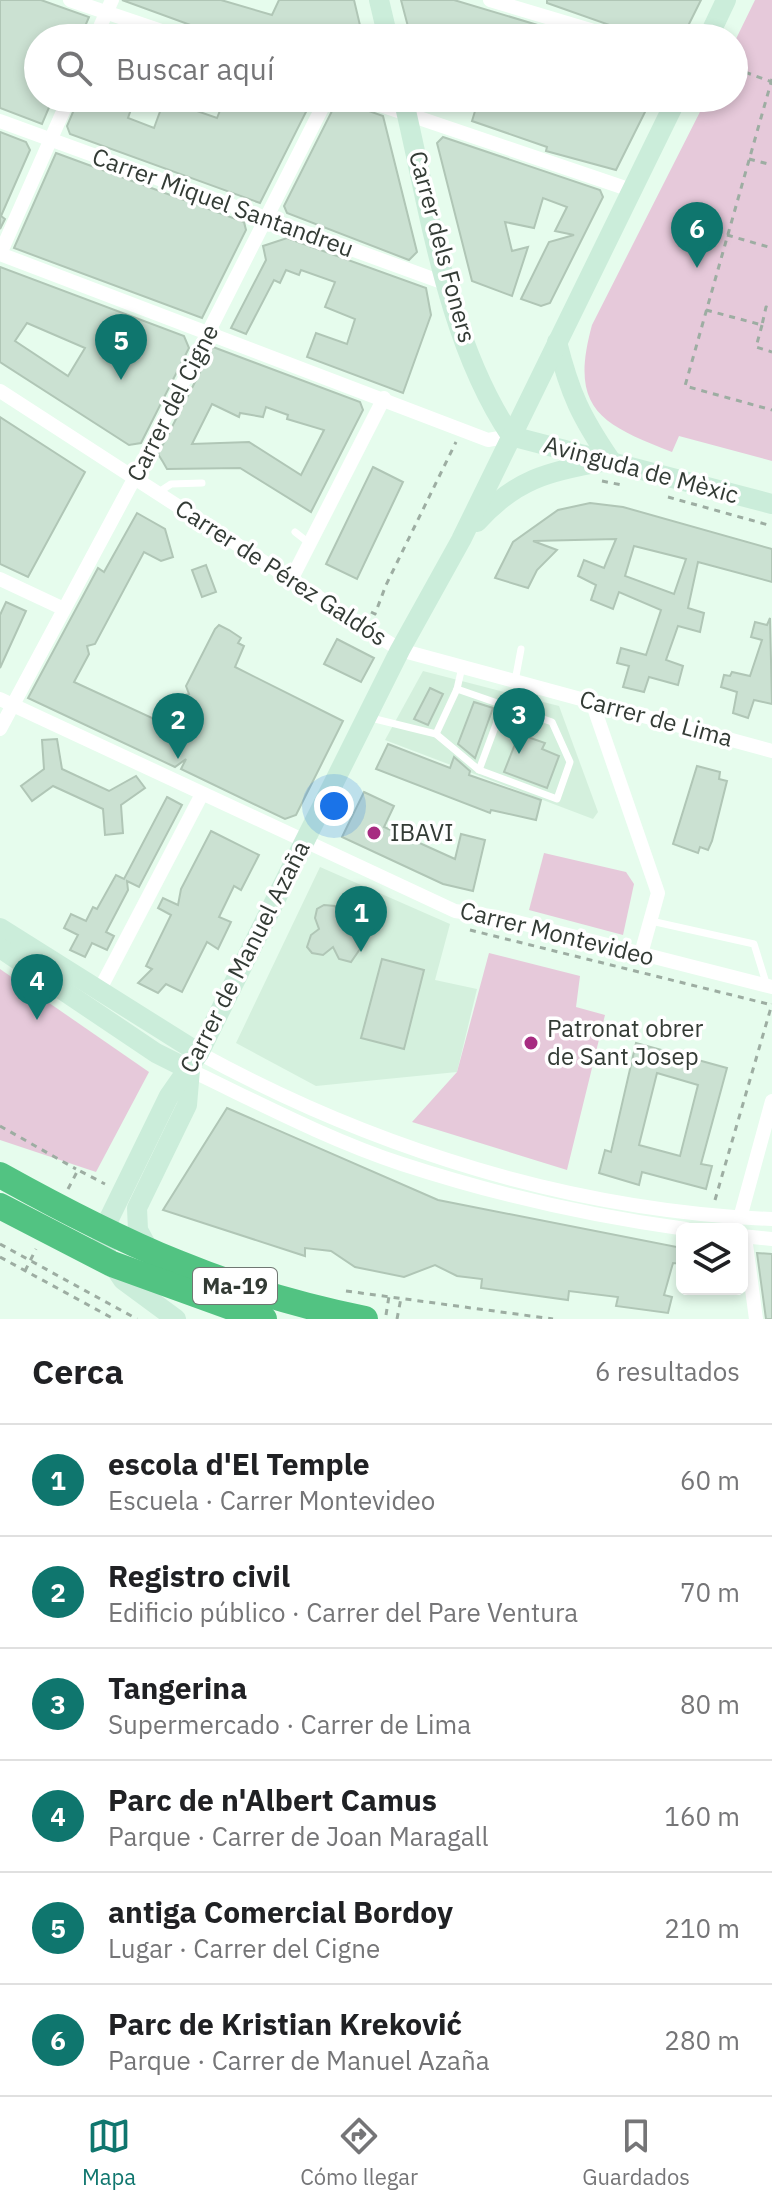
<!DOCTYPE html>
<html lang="es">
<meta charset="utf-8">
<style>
body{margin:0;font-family:"IBM Plex Sans",sans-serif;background:#f6f6f6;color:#202124}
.controls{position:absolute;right:24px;bottom:24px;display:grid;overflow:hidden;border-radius:12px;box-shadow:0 4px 12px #0003}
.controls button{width:72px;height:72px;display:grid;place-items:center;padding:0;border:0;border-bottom:2px solid #e0e0e0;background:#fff;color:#202124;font:40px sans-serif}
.you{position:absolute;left:334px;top:806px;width:28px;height:28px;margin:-20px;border:6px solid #fff;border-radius:50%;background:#1a73e8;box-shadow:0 0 0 12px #1a73e833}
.badge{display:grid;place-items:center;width:52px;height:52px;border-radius:50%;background:#0f766e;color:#fff;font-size:26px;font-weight:700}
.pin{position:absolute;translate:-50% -66px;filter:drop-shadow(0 2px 4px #0008)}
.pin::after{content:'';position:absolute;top:42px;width:28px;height:24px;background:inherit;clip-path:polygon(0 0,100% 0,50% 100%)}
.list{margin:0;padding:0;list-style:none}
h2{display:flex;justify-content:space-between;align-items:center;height:104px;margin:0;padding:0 32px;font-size:34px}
h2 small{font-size:26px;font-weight:400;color:#757577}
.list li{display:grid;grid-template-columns:52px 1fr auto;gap:24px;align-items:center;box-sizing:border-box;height:112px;padding:0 32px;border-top:2px solid #e0e0e0}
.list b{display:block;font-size:30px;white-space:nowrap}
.list p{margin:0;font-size:26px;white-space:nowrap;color:#757577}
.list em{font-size:26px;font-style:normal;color:#757577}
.icon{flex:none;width:44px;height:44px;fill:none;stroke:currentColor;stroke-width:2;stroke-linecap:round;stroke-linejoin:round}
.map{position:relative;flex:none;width:772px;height:1319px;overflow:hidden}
.search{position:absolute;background:#fff;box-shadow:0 4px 12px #0003;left:24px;right:24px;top:24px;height:88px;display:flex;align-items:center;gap:20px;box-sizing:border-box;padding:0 28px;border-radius:44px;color:#757577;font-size:30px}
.sheet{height:776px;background:#fff}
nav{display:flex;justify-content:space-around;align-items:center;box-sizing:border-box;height:112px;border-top:2px solid #e0e0e0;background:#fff;font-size:22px;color:#757577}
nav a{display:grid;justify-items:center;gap:4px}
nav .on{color:#0f766e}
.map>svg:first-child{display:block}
</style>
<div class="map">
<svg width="772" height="1319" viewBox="0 0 772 1319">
<rect width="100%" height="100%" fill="#e6fced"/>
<g fill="#d4f0dd">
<polygon points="423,671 559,706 598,812 593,819 385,740"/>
<polygon points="320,867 450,924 435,980 477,989 457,1072 316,1086 236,1043"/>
</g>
<g fill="#e6c9da">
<path d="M 755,0 L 772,0 L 772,461 L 679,436 L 672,452 C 600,424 569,409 592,325 L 707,98 L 734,98 L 734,43 Z"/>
<polygon points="544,853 626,872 634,884 623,935 529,910"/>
<polygon points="489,953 580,976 576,1007 605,1015 567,1170 412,1122 457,1072"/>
<polygon points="0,969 149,1072 96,1172 0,1140"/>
</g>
<g fill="#cbe1d2" stroke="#b0c6b6" stroke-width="2" fill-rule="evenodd">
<polygon points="0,0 41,0 89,17 80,38 38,38 38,98 53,98 42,124 0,108"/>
<polygon points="122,0 221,0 272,15 279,0 354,0 363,38 226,38"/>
<polygon points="401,0 454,0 571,35 571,38 411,38"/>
<polygon points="547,0 701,0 682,38 663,38 631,28 627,38 621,29 547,3"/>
<polygon points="79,98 135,98 128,118 154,128 165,98 186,98 185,101 190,103 188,108 217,118 225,98 313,98 260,203 70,134 67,126"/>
<polygon points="479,98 518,98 541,106 542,98 652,98 616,170 546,151 547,147 472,121"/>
<polygon points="344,102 383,116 417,252 409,260 287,213 284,206 335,105"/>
<polygon points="0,132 26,142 30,150 1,216 5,219 0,229"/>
<polygon points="443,137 600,190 603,197 550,303 541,306 521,299 549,242 574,235 555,231 567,207 543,198 534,228 505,222 512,251 528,247 512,296 472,281 437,143"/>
<polygon points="56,153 244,222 246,230 202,318 14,248"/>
<polygon points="287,238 426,288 431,315 403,393 307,357 316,333 347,344 355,319 325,307 335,282 301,270 299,275 286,270 280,283 274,280 246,334 231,328 266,260 263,246"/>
<path d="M 0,267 L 184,336 L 189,348 L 141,443 L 129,445 L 0,362 ZM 27,323 L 85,348 L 68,376 L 15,341 Z"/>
<path d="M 213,347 L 360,402 L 363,410 L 311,512 L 240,468 L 167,469 L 163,462 L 158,454 ZM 212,404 L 239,417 L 240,413 L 263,417 L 266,407 L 288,415 L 287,419 L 324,430 L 301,475 L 249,442 L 192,444 Z"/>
<polygon points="0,417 85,472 28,577 0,564"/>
<polygon points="373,467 403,482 357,579 326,564"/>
<path d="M 590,503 L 623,507 L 772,549 L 772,582 L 698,562 L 688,608 L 704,613 L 700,632 L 678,626 L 666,660 L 683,666 L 678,685 L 649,677 L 644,692 L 623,687 L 629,666 L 617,663 L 621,648 L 646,655 L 661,610 L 619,592 L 613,609 L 591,600 L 596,585 L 578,576 L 584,560 L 604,568 L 616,539 L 533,541 L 557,550 L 537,570 L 528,588 L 495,578 L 513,542 L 558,510 ZM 634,546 L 686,559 L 674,594 L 625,576 Z"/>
<polygon points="137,513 165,529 173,557 161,561 144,552 95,644 87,646 89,654 74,682 167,725 181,696 189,694 186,686 215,629 219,625 229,630 241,638 238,643 244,646 235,667 343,721 296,815 285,819 181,769 186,759 175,767 28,698 98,568 104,572"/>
<polygon points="206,565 216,592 202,597 192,570"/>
<polygon points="6,602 26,611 0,668 0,615"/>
<polygon points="770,618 772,704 754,700 748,718 733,713 737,692 721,687 724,675 730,676 732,672 750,676 762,640 751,637 755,622 767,625"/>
<polygon points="337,639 374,658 361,682 324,664"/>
<polygon points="430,688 443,694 428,725 414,719"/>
<polygon points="474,702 493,708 475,758 458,744"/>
<polygon points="519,734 545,743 542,749 559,756 547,788 504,772"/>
<polygon points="57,739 62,769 109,791 136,776 145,788 121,805 123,833 105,835 103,809 53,786 32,801 21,786 44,769 42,740"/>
<polygon points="388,744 450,768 454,757 470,771 469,775 541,800 536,820 491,810 490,813 376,769"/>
<polygon points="697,766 720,772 719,779 727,781 712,841 708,850 700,847 698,853 673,844"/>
<polygon points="364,792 394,806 384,827 455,859 461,834 485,840 473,891 443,884 342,837"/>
<polygon points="167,797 182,805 139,887 127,881 128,890 106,932 114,936 107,950 92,943 85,957 70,950 78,935 64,928 71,914 86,921 93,907 97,909 116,875 124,879"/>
<polygon points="211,831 259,855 241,890 234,886 219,917 231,922 218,949 207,942 182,992 166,984 158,993 138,983 152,969 146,966 171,915 158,908 163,898 178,905 181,889"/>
<polygon points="324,905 335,906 343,920 350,912 362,914 367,921 364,933 354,938 360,949 351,962 339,959 333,947 323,955 312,953 307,947 311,935 319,929 315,918 317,909"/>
<polygon points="382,959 424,970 404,1049 361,1038"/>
<path d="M 636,1043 L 727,1068 L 701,1164 L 712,1166 L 706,1189 L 642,1172 L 639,1185 L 599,1173 L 605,1150 L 611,1152 ZM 657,1073 L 698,1085 L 680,1156 L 639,1145 Z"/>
<polygon points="227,1108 438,1200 682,1248 682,1264 673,1263 664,1295 672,1297 668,1313 616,1306 618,1297 569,1291 568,1300 481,1288 482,1279 457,1276 435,1265 404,1277 355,1267 331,1251 305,1248 305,1256 163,1210"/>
<polygon points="757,1253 772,1254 772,1319 766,1319"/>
</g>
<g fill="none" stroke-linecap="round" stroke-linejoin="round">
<g stroke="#9dada2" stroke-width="3" stroke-dasharray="6 6" stroke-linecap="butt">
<polyline points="734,68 772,82"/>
<polyline points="772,79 685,386 772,410"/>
<polyline points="749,159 772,165"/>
<polyline points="727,235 772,248"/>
<polyline points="706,310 762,325 766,307 772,309"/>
<polyline points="762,325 756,347 772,352"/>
<polyline points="602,481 622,485"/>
<polyline points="668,497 772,526"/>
<polyline points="371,612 375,614 386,585 456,442"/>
<polyline points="470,930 772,1005"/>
<polyline points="0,1126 76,1169"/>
<polyline points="68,1189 78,1170 105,1184"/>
<polyline points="715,1200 772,1004"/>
<polyline points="0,1244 137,1319"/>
<polyline points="0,1257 114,1319"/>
<polyline points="25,1271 36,1249"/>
<polyline points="346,1291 553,1319"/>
<polyline points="386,1315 389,1296"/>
<polyline points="397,1319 401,1298"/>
</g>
<g stroke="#fff" stroke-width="7">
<polyline points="159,492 171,484 202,483"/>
<polyline points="295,532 309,543"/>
<polyline points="515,681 521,649"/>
<polyline points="521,709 527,685"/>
<polyline points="367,717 436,734 479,770 557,799 570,762 552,722 457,689"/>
<polyline points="436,734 457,689 462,667"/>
<polyline points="479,770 504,703"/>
<polyline points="651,921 754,944 767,986"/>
</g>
<g stroke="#fff" stroke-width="14">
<polyline points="70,0 182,38"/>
<polyline points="490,0 617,38"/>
<polyline points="95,38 112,0"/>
<polyline points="360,98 631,190"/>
<polyline points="0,121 447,284"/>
<polyline points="0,254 488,440 511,436"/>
<polyline points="0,254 69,98"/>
<polyline points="0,391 400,650 772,751"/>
<polyline points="292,578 384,398"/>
<polyline points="0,579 64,609"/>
<polyline points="0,699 455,911 497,917 772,987"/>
<polyline points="592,702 658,893 641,954"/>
<polyline points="0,729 134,479 327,98"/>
<polyline points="99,991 202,794"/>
<path d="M 199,1053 C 374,1149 573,1211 772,1219"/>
<path d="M 190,1070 C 259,1103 329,1140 402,1164 C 494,1194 590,1216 686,1229"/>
<polyline points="740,1218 772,1101"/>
<polyline points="742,1236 772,1239"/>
<polyline points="745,1237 756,1319"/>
</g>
<g stroke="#cbedda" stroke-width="20">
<polyline points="379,0 388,38"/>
<polyline points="708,38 726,0"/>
<path d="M 403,98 C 430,210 446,339 511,436"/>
<path d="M 557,342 C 570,394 581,417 611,461"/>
<polyline points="511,436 772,504"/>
<path d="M 477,522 C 515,480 548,471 603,462"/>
<polyline points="0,928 199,1053"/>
<polyline points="0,948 156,1053 190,1070"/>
<polyline points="151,1254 138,1230 137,1208 187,1105 190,1070"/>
<polyline points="176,1319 123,1280 107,1256 102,1240 103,1231 169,1096 199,1053 400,650 461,540 677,98"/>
</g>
<g stroke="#52c382" stroke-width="26">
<path d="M 0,1175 C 124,1244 225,1291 365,1319"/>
<polyline points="0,1206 112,1264 264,1319"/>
</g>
</g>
<g fill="#a72c81" stroke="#fff" stroke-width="3">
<circle cx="374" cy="833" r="8"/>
<circle cx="531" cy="1043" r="8"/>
</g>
<g text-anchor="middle" stroke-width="7" stroke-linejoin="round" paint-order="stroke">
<rect fill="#fff" stroke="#707672" stroke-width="2" x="193" y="1268" width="84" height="36" rx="6"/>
<g font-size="22" font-weight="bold" fill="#333b35">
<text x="235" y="1294">Ma-19</text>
</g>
<g font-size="24" fill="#333b35" stroke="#fff">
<text transform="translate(223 203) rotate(20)" y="8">Carrer Miquel Santandreu</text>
<text transform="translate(442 247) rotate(75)" y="8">Carrer dels Foners</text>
<text transform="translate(173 403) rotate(-63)" y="8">Carrer del Cigne</text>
<text transform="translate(641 470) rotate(15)" y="8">Avinguda de Mèxic</text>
<text transform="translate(281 573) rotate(33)" y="8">Carrer de Pérez Galdós</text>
<text transform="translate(656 719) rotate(15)" y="8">Carrer de Lima</text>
<text transform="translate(557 934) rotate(14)" y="8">Carrer Montevideo</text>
<text transform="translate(245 957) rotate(-63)" y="8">Carrer de Manuel Azaña</text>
</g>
<g font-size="24" fill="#333b35" stroke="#fff" text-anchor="start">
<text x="390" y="841">IBAVI</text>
<text x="547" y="1037">Patronat obrer<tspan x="547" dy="28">de Sant Josep</tspan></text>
</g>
</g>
</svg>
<div class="controls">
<button><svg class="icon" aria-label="layers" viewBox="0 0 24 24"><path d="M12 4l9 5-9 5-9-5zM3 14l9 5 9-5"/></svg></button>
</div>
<div class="you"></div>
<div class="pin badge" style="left:361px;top:952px">1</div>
<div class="pin badge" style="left:178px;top:759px">2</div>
<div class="pin badge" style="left:519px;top:754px">3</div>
<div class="pin badge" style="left:37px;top:1020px">4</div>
<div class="pin badge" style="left:121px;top:380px">5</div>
<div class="pin badge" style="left:697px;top:268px">6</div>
<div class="search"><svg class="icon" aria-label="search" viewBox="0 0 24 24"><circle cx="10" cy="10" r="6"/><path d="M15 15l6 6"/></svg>Buscar aquí</div>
</div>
<section class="sheet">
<h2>Cerca<small>6 resultados</small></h2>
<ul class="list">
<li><span class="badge">1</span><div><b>escola d'El Temple</b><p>Escuela · Carrer Montevideo</p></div><em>60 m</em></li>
<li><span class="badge">2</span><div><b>Registro civil</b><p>Edificio público · Carrer del Pare Ventura</p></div><em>70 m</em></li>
<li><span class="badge">3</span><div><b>Tangerina</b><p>Supermercado · Carrer de Lima</p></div><em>80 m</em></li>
<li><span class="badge">4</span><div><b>Parc de n'Albert Camus</b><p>Parque · Carrer de Joan Maragall</p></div><em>160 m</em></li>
<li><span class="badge">5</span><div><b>antiga Comercial Bordoy</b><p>Lugar · Carrer del Cigne</p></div><em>210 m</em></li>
<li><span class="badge">6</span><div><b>Parc de Kristian Kreković</b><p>Parque · Carrer de Manuel Azaña</p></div><em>280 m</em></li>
</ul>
</section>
<nav>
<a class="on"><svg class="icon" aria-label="map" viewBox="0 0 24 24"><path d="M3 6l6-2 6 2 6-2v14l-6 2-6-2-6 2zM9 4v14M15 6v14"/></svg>Mapa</a>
<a><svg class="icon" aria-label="directions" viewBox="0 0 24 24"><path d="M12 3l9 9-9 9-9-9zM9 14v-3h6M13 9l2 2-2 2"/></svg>Cómo llegar</a>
<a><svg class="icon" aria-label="saved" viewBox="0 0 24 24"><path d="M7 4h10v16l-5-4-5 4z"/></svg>Guardados</a>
</nav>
